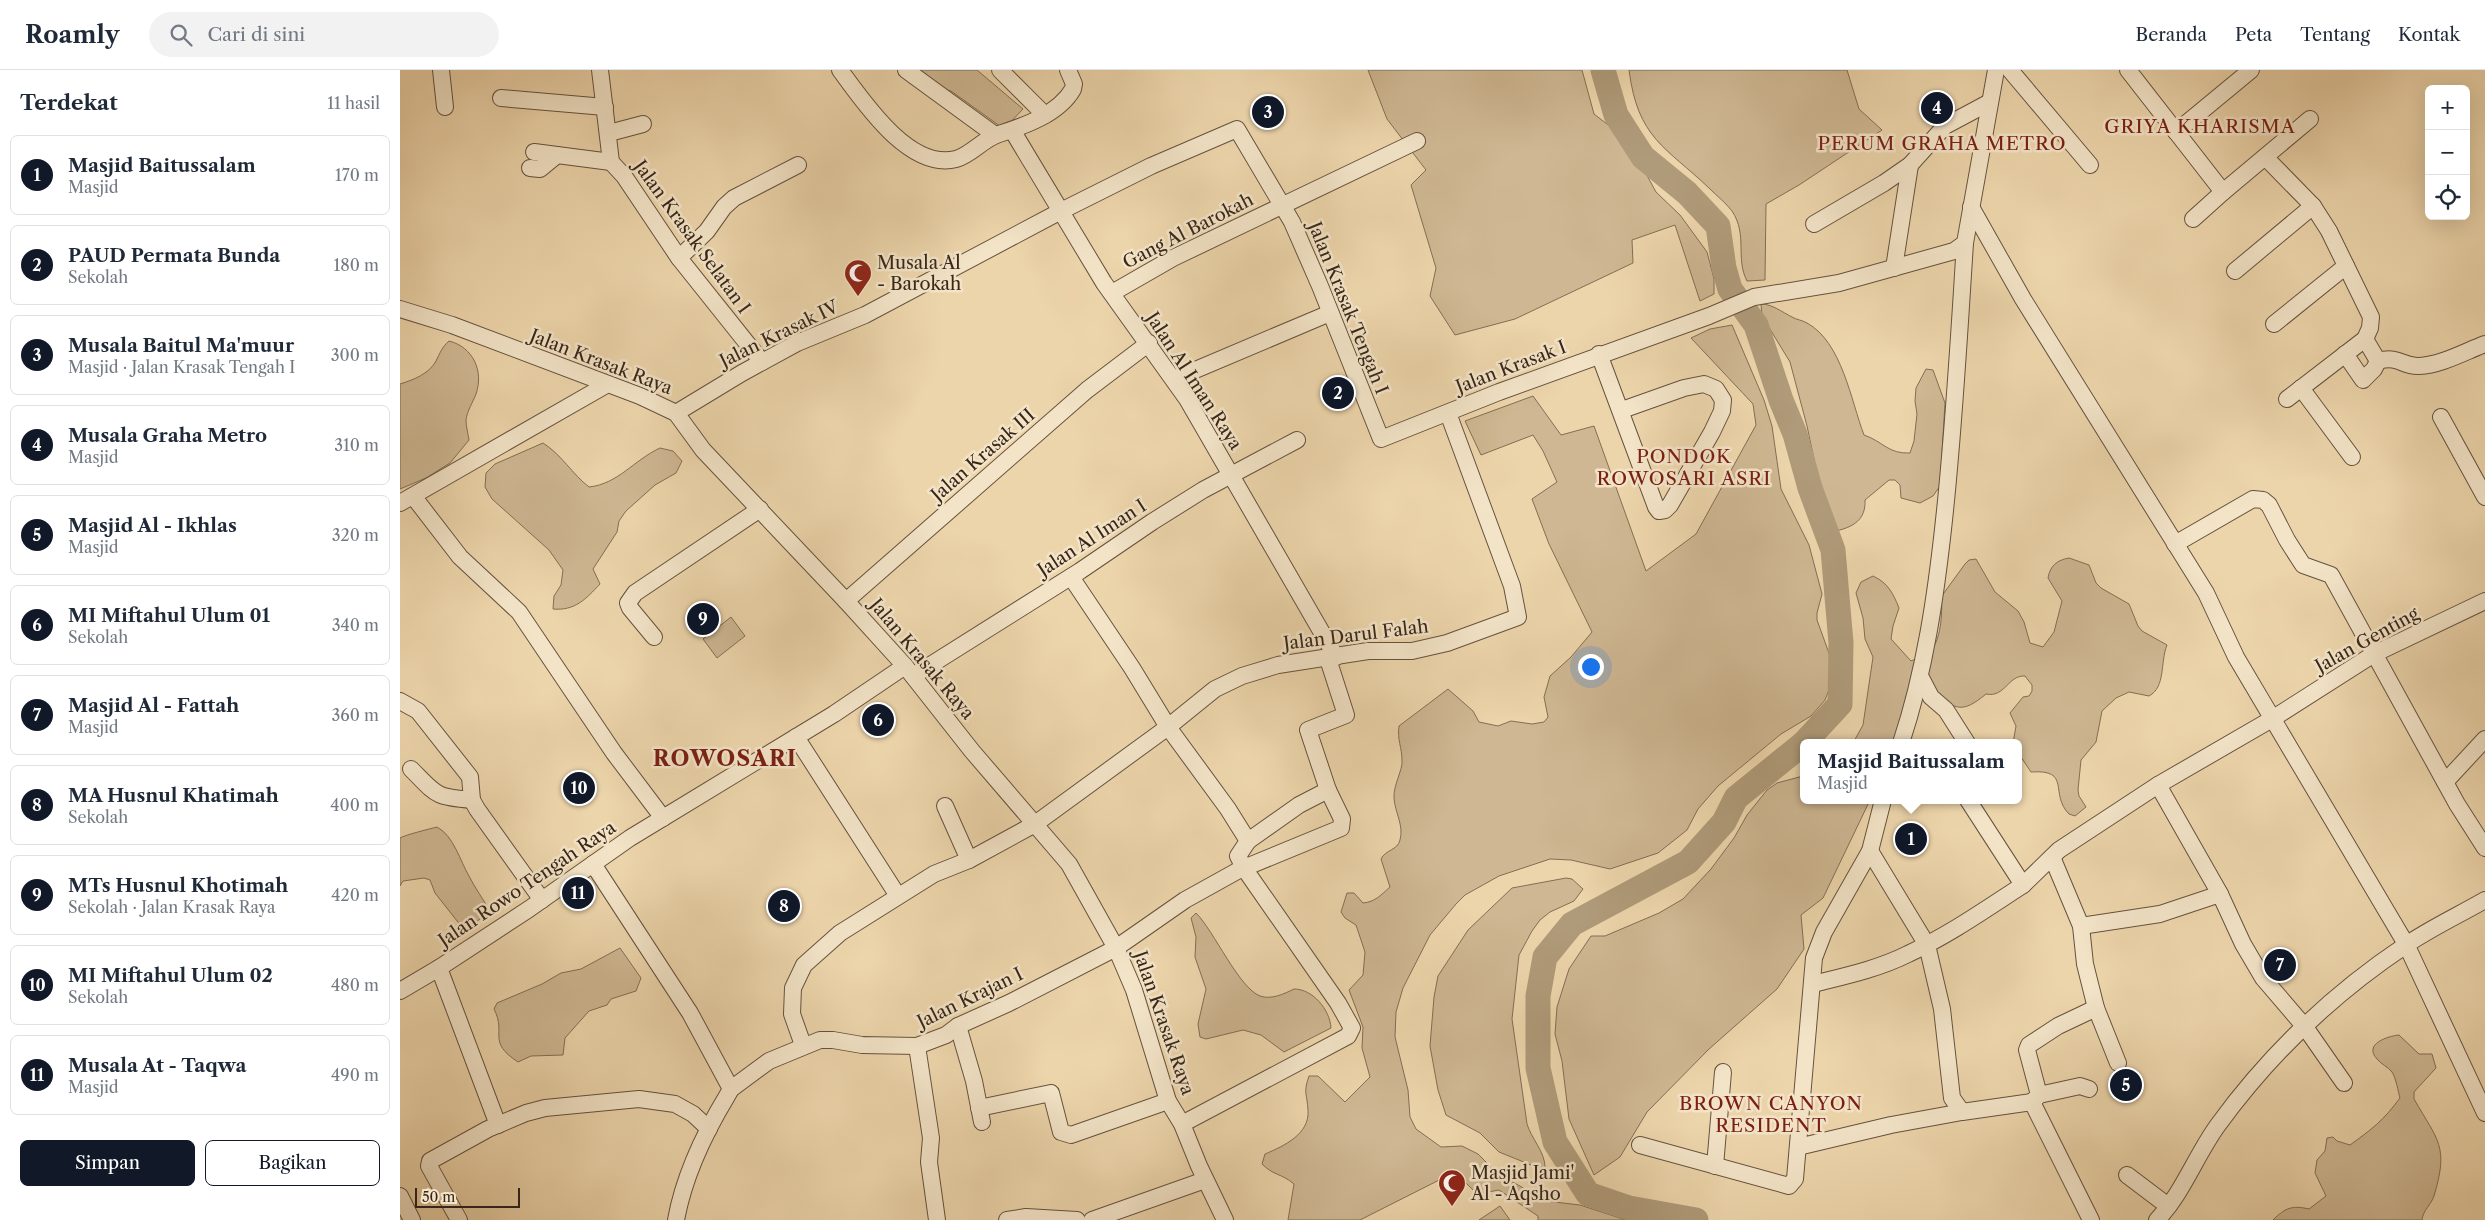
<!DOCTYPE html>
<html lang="id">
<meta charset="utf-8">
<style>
body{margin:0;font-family:"Libre Caslon Text",serif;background:#f2f2f3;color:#1f2937}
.controls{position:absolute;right:15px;top:15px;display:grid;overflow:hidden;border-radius:8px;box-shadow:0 5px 20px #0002}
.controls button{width:45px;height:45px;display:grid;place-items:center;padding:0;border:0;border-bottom:1px solid #e0e1e3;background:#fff;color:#1f2937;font:25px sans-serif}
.scale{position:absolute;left:15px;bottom:12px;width:105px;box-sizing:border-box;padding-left:5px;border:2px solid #382619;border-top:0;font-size:14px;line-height:18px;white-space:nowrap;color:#382619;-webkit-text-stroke:4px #f3e4c8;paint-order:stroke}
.you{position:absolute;left:1190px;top:596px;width:18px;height:18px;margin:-12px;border:4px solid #fff;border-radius:50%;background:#1a73e8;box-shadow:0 0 0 8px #1a73e833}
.badge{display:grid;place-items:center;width:32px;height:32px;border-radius:50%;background:#111827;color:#fff;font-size:16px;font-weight:700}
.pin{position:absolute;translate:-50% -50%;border:2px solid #fff;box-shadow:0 1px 5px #0006}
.popup{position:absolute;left:1400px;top:669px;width:222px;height:65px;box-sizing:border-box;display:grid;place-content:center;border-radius:8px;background:#fff;filter:drop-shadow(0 1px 4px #0005);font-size:16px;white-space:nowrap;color:#747a83}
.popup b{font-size:19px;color:#1f2937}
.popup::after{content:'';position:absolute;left:50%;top:100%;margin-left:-10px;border:10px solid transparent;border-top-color:#fff}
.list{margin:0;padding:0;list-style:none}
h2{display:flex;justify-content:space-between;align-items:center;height:65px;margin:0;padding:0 20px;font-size:21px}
h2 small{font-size:16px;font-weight:400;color:#747a83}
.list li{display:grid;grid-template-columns:32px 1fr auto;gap:15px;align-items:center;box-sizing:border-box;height:80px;margin:0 10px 10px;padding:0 10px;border:1px solid #e0e1e3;border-radius:8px}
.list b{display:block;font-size:19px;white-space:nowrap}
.list p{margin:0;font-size:16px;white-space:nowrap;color:#747a83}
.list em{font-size:16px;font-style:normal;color:#747a83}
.actions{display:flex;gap:10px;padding:15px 20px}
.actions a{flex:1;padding:11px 0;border:1px solid #111827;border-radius:8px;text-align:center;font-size:18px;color:#111827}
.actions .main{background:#111827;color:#fff}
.icon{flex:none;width:28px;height:28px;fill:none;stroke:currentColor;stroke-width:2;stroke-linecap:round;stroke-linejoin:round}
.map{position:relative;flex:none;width:2085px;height:1150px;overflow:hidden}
header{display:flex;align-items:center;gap:30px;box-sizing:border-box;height:70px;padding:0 25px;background:#fff;border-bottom:1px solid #e0e1e3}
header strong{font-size:24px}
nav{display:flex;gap:28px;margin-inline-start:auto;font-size:18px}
.search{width:350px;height:45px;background:#f2f2f3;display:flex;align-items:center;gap:12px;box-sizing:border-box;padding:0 18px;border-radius:28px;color:#747a83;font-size:19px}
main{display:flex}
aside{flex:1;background:#fff}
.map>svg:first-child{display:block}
</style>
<header>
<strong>Roamly</strong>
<div class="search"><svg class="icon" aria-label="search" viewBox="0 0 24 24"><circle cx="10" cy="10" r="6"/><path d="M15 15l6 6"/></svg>Cari di sini</div>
<nav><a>Beranda</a><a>Peta</a><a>Tentang</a><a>Kontak</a></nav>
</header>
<main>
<aside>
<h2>Terdekat<small>11 hasil</small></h2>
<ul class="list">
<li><span class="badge">1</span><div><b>Masjid Baitussalam</b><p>Masjid</p></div><em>170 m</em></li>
<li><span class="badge">2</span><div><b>PAUD Permata Bunda</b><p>Sekolah</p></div><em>180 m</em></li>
<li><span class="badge">3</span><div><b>Musala Baitul Ma'muur</b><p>Masjid · Jalan Krasak Tengah I</p></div><em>300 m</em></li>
<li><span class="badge">4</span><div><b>Musala Graha Metro</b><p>Masjid</p></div><em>310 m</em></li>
<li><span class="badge">5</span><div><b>Masjid Al - Ikhlas</b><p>Masjid</p></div><em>320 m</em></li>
<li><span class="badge">6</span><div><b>MI Miftahul Ulum 01</b><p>Sekolah</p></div><em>340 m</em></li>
<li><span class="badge">7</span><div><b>Masjid Al - Fattah</b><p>Masjid</p></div><em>360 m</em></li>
<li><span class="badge">8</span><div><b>MA Husnul Khatimah</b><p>Sekolah</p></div><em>400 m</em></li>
<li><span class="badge">9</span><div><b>MTs Husnul Khotimah</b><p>Sekolah · Jalan Krasak Raya</p></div><em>420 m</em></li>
<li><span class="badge">10</span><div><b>MI Miftahul Ulum 02</b><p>Sekolah</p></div><em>480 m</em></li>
<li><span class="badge">11</span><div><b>Musala At - Taqwa</b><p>Masjid</p></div><em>490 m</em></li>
</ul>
<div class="actions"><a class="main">Simpan</a><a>Bagikan</a></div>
</aside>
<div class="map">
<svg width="2085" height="1150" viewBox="0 0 2085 1150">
<rect width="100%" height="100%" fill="#edd5ab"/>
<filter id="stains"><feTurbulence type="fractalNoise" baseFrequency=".004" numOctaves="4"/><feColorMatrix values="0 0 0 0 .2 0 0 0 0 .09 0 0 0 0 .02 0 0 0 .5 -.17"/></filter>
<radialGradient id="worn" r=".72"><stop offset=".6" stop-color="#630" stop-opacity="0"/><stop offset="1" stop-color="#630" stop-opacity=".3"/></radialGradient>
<g fill="#ceb792" stroke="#836e56">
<polygon points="518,0 577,0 623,39 604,59 551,21 540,18 527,5"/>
<polygon points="968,0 1182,0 1194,44 1216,61 1243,98 1256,122 1280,145 1307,182 1314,209 1314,224 1300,231 1275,155 1232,170 1233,193 1115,249 1055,265 1030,226 1036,198 1011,115 1026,100 987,49"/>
<path d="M 1229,0 L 1447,0 L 1459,39 L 1482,60 L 1399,115 L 1366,134 L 1365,210 L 1347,211 C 1335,188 1348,165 1332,141 C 1326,133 1317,126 1310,119 C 1265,76 1238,69 1229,0 Z"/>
<path d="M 1361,234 C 1372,234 1382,242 1392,247 C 1397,250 1402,250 1407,253 C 1442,272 1451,331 1464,365 C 1484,372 1488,384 1510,383 L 1514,371 L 1517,344 L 1515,331 L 1516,318 L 1526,299 L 1533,300 L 1545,333 L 1540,416 L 1533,426 L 1520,433 L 1501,428 L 1500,415 L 1495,410 L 1489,410 L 1465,430 C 1466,450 1453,457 1436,461 L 1416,409 L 1414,389 L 1407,356 L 1390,292 L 1362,246 Z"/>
<path d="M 1332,255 L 1364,330 L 1372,356 L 1381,419 L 1409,475 L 1422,524 L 1417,543 L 1417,550 L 1430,586 L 1432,612 L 1425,630 L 1411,646 L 1381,664 L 1318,716 L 1298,739 L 1287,760 L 1258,783 L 1210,799 L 1171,790 L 1150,789 L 1099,806 L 1065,825 L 1056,834 L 1030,865 L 1003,918 L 996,942 L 995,967 L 1008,1020 L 1010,1047 L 1016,1059 L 1041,1077 L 1062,1076 L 1078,1084 L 1097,1103 L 1146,1131 L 1180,1135 L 1226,1150 L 1138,1150 L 1138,1146 L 1099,1120 L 1077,1124 L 1055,1102 L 960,1150 L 888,1150 L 894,1114 C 881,1103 874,1106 862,1094 L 865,1084 C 884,1076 910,1064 908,1040 C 907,1023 903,1023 909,1006 L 918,1006 L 945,1032 L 970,1007 L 962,978 L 963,957 L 949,920 L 963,905 L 965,882 L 956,855 L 945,848 L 941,842 L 947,823 L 954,823 L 963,833 C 975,832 981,825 990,817 L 981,789 C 985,780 998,780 1000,770 C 1004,755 995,743 994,728 C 993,716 1003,699 1002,691 C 1002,677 997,670 999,656 L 1048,619 L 1073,641 L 1079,652 L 1098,656 L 1111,651 L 1132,654 L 1144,652 L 1148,647 L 1144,627 L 1150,606 L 1171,587 L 1192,562 L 1149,474 L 1132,429 L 1157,412 L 1143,381 L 1133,365 L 1081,385 L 1065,351 L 1133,326 L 1161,365 L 1194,356 L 1246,501 L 1296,464 L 1356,355 L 1353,334 L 1291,268 L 1310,259 Z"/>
<path d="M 49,271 C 73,277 84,301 76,324 C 73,332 67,341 66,350 C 66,356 68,364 69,370 L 50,393 L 26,408 L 0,419 L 0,314 C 13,310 29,304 36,291 C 40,283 42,277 49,271 Z"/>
<path d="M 143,373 C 162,385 172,404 189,417 C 218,414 234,390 260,378 L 273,381 L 282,391 L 276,403 L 255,415 L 226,441 L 219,451 L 217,462 L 193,499 L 200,514 C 186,529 175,541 153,539 L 154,526 L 161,515 L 163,500 L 149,480 L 92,429 L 85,417 L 86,403 L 95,394 Z"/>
<path d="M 1669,488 L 1689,495 L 1696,513 L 1701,518 L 1729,534 L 1738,556 L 1742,561 L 1767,575 C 1760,592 1766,617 1749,626 L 1729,622 L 1716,628 L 1702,641 L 1696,672 L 1681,690 L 1678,720 L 1679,726 L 1686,737 L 1675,746 L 1669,744 C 1649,724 1672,699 1631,702 L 1619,684 L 1618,673 L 1613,673 L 1616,656 L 1610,643 L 1623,627 L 1629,626 L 1632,621 L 1632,615 L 1625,606 C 1608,605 1605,628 1586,624 C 1562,644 1555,640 1534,621 L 1504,635 L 1496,673 L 1453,673 L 1463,655 L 1473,587 L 1465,569 L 1463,548 L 1456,523 L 1461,512 L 1473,506 C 1488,513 1493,523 1499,538 L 1493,556 L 1491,569 L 1511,591 C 1517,588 1525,586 1529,582 C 1541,573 1543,541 1541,527 L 1565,494 L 1569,490 L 1576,489 L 1595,522 L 1618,541 L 1624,552 L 1630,573 L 1643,577 L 1654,562 L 1662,531 L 1648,508 C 1650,496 1657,490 1669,488 Z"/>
<polygon points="331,547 345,566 317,588 303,569"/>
<polygon points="1403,706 1404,730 1470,730 1423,828 1401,845 1404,879 1377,919 1309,979 1247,1042 1220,1087 1194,1105 1169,1049 1162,991 1155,964 1157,937 1169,899 1191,866 1205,866 1259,843 1283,829 1311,799 1334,768 1347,745 1367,720 1377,713"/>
<path d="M 37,757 C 54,766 60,791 69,806 C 75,818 83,829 90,841 L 65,861 L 35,823 L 30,810 L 24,808 L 3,811 L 0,816 L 0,768 C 5,765 29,759 37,757 Z"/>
<path d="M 1166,808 L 1172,809 L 1183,819 L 1174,831 L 1150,842 L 1140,850 L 1132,861 L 1119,885 L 1112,949 L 1127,1054 C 1131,1068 1145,1082 1145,1097 L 1141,1099 L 1099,1082 L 1080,1063 L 1046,1045 L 1038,1020 L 1030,976 L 1034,927 L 1038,906 L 1068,860 L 1112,818 Z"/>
<path d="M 796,843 C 814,861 839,918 860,926 C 871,930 884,924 894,919 C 913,919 930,940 931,958 L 884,982 L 861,965 L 843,960 L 806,969 L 800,967 L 798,954 L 806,919 L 795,887 L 796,867 L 791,848 Z"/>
<path d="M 220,878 L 241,908 L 236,921 L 211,929 L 207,935 L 189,941 L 165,968 L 163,985 L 131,986 L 118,992 C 86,971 107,964 94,939 L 97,933 L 142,914 L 161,903 L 181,899 Z"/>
<path d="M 1999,965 L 2019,984 L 2032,984 L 2036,998 L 2014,1022 L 2014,1029 C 2038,1071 2049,1076 2034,1126 C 2031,1135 2023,1140 2022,1150 L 1873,1150 C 1885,1138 1892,1135 1909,1139 L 1926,1126 L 1915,1103 L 1917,1090 L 1925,1081 L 1927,1068 L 1933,1067 L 1937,1071 L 1950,1075 C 1972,1059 1983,1051 2000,1028 C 1998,1021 1996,1008 1992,1002 C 1988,997 1981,994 1977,989 C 1963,974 1988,966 1999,965 Z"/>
<polygon points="1100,1136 1110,1150 1079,1150"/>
</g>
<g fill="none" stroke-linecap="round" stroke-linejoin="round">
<g stroke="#af9a79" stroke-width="25">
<polyline points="1203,0 1216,45 1243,87 1287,123 1318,156 1324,198 1330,219 1356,255 1381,330 1395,364 1410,418 1433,480 1441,573 1440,634 1404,673"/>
<polyline points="1296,1150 1229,1138 1188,1124 1155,1072 1138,998 1138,926 1145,887 1172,854 1288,792 1324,752 1336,728 1404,673"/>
</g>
<g stroke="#65523e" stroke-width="18">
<g id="minor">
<polyline points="41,0 45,37"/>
<polyline points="200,0 211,92 224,106 279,188 362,292"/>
<path d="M 440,0 C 463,31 509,101 556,89 C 571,85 583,69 599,64 C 624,56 659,44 673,19 L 674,14 L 668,0"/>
<polyline points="506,0 595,65"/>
<polyline points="600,0 645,45"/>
<polyline points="1610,0 1690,95"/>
<polyline points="1728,0 1823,122 1910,49"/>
<polyline points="101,28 205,37"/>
<polyline points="612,60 704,213 787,329 936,587"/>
<polyline points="1776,62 1851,0"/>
<polyline points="209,63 243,54"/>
<polyline points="134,82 211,92"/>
<polyline points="1865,87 1913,136 1929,161 1971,247 1970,258 1965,269 1887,329"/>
<polyline points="130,98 140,99 157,85"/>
<polyline points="1571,137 1623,229 1806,523 1836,587 2006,874 2085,1043"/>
<polyline points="1793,149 1823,122"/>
<polyline points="1414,154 1484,113 1510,95 1545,56 1590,32"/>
<polyline points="279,188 307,161 324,137 334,128 398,95"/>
<polyline points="1494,198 1510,95"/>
<polyline points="1835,201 1913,136"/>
<polyline points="712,223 773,188 1017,71"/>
<polyline points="0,239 52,255 240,326 276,343 303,380 446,531 505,596 572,681 669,794 716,878 734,920 768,1031 782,1054 799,1096 825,1150"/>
<polyline points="1874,254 1946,196"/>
<path d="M 1965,269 L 1978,291 C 2000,285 2002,297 2019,296 C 2041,295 2064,282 2085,274"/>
<polyline points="1199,284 1256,437 1259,441 1265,440 1270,435 1312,362 1322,341 1323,330 1316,319 1304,314 1284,318 1222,340"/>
<polyline points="1945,284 1963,310 1974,299 1978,291"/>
<polyline points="774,309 930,243"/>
<polyline points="1901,318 1952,387"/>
<polyline points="276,343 342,303 397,273 465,245 661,141 751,96 837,59 892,152 920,216 981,369 1099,322 1309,246 1354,227 1439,213 1554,181 1565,173 1596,0"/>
<polyline points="2041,347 2085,427"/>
<polyline points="13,426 60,487 119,542 214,683 263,748"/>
<polyline points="0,433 206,315"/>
<polyline points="1775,474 1853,429 1863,430 1869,435 1887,470 1903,495 1931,505 2057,734 2085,778"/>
<polyline points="671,507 732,598 768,657 828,739 848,771 838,786 844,798 938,933 952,958 948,966 782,1054"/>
<polyline points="446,531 687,320 749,273"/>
<polyline points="254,567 230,538 228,533 235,523 360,439"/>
<polyline points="513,606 680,501 752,452 803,420 897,370"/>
<polyline points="1520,606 1531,627 1546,640 1567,673"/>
<polyline points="0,631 18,641 70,707 72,730 77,739 142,830"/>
<polyline points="396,667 498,826"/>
<path d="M 1501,673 C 1525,601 1536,525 1544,450 C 1554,358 1559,266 1565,173"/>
<path d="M 11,699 C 37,725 34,727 72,730"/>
<polyline points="2045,712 2085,669"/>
<polyline points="545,736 569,790"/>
<polyline points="848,771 899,735 928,720"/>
<polyline points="1470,781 1527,875 1542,939 1552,1028 1562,1042 1632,1032 1691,1150"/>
<polyline points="1652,787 1681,856 1685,894 1696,938 1718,993"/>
<polyline points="193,794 290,943 331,1019"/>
<polyline points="1623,815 1659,780 1758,715"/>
<polyline points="1820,824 1758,715 1872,649 1974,584 2085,531"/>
<polyline points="1681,856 1760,844 1820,824 1843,874 1863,908 1905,957 1944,1013"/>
<polyline points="39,898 98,1055"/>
<path d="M 1413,914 C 1445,906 1478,899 1508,884 C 1549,865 1586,839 1623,815 L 1568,730"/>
<polyline points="0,921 39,898 129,839 230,768 434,644 505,596"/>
<polyline points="558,956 574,1011 582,1052"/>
<polyline points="403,975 392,944 393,918 404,895 440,863 534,804 569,790 635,754 768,657 815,619 842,606 878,595 968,581 1012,581 1047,573 1118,547 1112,516 1048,343"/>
<polyline points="517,976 531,1068 529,1092 537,1150"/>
<polyline points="1639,1025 1680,1016 1689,1019"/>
<polyline points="1632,1032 1639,1025 1627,980 1629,975 1658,956 1696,938"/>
<polyline points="579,1038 651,1023 661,1062 671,1065 768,1031"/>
<polyline points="1240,1075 1389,1116 1395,1109 1414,888 1424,862 1470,781 1483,730"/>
<polyline points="1398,1077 1491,1055 1562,1042"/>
<polyline points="1315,1096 1323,1002"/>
<polyline points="1727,1105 1768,1136"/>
<polyline points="0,1126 12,1150"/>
<polyline points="59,1150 29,1096 30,1091 88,1059 126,1043 145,1038 239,1029 275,1034 293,1044 309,1059"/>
<path d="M 276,1150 C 284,1106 304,1064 327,1026 L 331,1019 L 369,991 L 420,970 L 433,970 L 462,975 L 517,976 L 546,965 L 558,956 L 609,933 L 716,878 L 785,830 L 839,800 L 941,758 L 942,749 L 928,720 L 908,660 L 946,645 L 928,589"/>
<polyline points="607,1150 626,1147 677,1150"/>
<polyline points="692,1150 805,1110"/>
<path d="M 1757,1150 C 1783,1123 1796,1085 1818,1055 C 1869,985 1934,923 2006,875 C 2031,858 2059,845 2085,830"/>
</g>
</g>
<use href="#minor" stroke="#f3e4c8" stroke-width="16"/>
</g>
<defs>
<g id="mosque-pin" transform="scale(1.4375)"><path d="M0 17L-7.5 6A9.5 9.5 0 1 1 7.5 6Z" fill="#8f2418" stroke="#f3e4c8"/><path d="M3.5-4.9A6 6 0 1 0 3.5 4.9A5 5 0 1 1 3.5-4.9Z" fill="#fff"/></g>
</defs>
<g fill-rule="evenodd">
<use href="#mosque-pin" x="458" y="203"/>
<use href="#mosque-pin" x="1052" y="1113"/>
</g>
<g text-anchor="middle" stroke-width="5" stroke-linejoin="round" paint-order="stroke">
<g font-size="18" fill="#382619" stroke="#f3e4c8">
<text transform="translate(788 161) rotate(-27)" y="6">Gang Al Barokah</text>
<text transform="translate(292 167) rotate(54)" y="6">Jalan Krasak Selatan I</text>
<text transform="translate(948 238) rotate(68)" y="6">Jalan Krasak Tengah I</text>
<text transform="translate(379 264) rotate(-26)" y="6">Jalan Krasak IV</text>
<text transform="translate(201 292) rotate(21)" y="6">Jalan Krasak Raya</text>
<text transform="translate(1111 297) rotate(-21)" y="6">Jalan Krasak I</text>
<text transform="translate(794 311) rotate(57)" y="6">Jalan Al Iman Raya</text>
<text transform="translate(583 385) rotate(-41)" y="6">Jalan Krasak III</text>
<text transform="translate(692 468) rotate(-33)" y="6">Jalan Al Iman I</text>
<text transform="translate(956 565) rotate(-7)" y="6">Jalan Darul Falah</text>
<text transform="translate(1967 570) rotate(-29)" y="6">Jalan Genting</text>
<text transform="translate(522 589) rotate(50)" y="6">Jalan Krasak Raya</text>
<text transform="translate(127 814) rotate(-34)" y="6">Jalan Rowo Tengah Raya</text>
<text transform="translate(570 928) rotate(-26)" y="6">Jalan Krajan I</text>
<text transform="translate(764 953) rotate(71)" y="6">Jalan Krasak Raya</text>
</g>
<g font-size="18" fill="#382619" stroke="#f3e4c8" text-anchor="start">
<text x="477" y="199">Musala Al<tspan x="477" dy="21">- Barokah</tspan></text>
<text x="1071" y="1109">Masjid Jami'<tspan x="1071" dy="21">Al - Aqsho</tspan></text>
</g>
<g font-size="19" letter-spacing="1" fill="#7a1f14" stroke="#f3e4c8">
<text x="1800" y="63">GRIYA KHARISMA</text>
<text x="1542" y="80">PERUM GRAHA METRO</text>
<text x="1284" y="393">PONDOK<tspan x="1284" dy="22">ROWOSARI ASRI</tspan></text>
<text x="1371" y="1040">BROWN CANYON<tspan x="1371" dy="22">RESIDENT</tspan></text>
</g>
<g font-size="22" font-weight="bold" letter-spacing="1" fill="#7a1f14" stroke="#f3e4c8">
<text x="325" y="696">ROWOSARI</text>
</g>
</g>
<rect width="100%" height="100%" filter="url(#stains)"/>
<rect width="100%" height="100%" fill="url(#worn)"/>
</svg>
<div class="controls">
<button>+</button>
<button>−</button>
<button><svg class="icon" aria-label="locate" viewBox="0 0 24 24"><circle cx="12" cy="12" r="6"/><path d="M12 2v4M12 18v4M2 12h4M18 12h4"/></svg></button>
</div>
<div class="scale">50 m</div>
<div class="you"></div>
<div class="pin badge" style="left:1511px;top:769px">1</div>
<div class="popup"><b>Masjid Baitussalam</b>Masjid</div>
<div class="pin badge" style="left:938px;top:323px">2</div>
<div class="pin badge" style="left:868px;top:42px">3</div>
<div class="pin badge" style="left:1537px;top:38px">4</div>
<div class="pin badge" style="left:1726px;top:1015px">5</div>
<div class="pin badge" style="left:478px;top:650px">6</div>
<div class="pin badge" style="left:1880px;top:895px">7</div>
<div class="pin badge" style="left:384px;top:836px">8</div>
<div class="pin badge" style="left:303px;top:549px">9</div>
<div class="pin badge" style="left:179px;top:718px">10</div>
<div class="pin badge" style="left:178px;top:823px">11</div>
</div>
</main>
